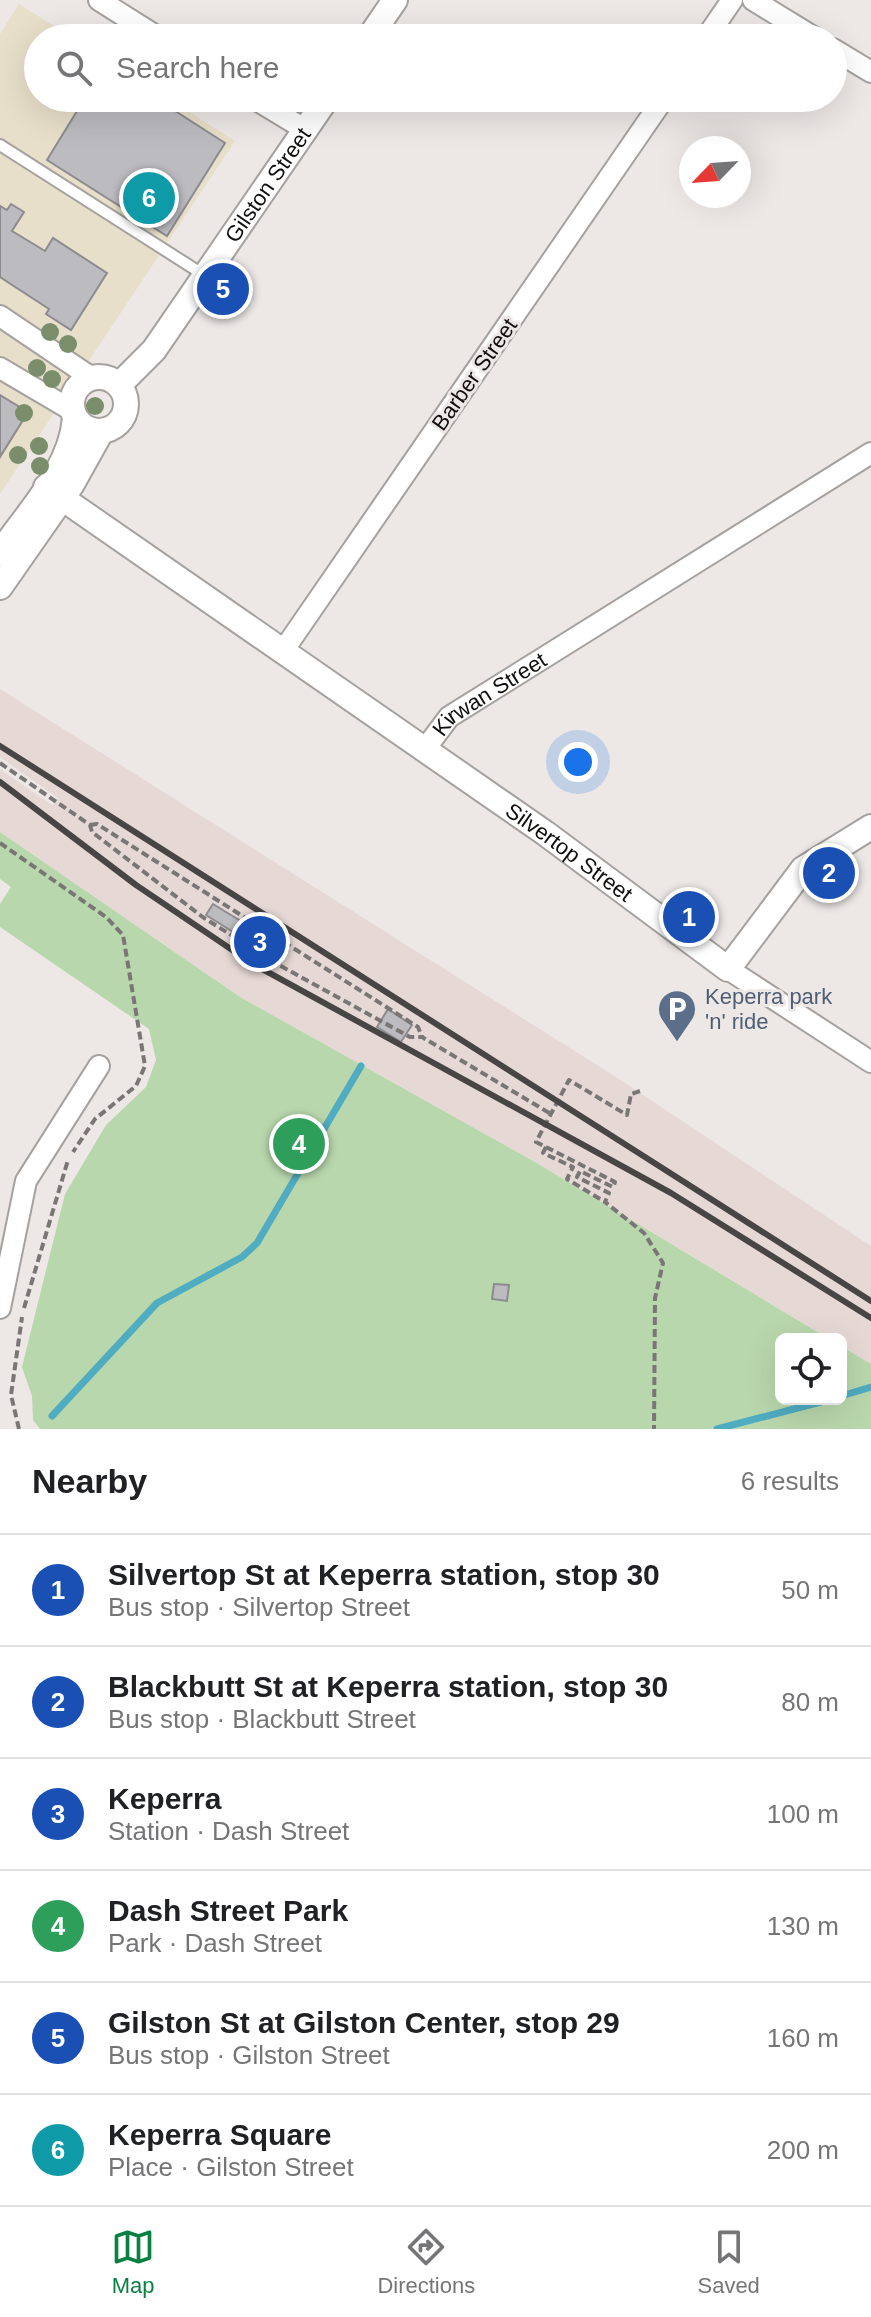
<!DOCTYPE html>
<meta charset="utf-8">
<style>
body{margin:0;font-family:Helvetica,sans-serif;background:#f6f6f6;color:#202124}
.controls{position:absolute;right:24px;bottom:24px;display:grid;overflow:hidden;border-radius:12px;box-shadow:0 8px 32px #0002}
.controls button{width:72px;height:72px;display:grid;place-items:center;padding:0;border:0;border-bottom:2px solid #e0e0e0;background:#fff;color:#202124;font:40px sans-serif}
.compass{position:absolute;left:679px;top:136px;width:72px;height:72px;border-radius:50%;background:#fff;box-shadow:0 8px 32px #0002;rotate:245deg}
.you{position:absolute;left:578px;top:762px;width:28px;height:28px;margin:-20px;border:6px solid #fff;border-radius:50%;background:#1a73e8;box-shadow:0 0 0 12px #1a73e833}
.badge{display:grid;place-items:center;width:52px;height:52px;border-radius:50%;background:#0b8043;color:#fff;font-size:26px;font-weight:700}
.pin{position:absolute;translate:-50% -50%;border:4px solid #fff;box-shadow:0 2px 8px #0006}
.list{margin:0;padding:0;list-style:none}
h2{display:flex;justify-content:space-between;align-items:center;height:104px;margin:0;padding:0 32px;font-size:34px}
h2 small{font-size:26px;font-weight:400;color:#757577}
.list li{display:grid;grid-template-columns:52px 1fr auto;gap:24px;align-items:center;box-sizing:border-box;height:112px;padding:0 32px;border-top:2px solid #e0e0e0}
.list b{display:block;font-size:30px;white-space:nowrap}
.list p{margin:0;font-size:26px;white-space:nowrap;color:#757577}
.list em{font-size:26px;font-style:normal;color:#757577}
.icon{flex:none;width:44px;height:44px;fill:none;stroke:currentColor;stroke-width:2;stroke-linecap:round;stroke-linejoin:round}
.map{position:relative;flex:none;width:871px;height:1429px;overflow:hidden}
.search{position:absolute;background:#fff;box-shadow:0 8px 32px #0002;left:24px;right:24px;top:24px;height:88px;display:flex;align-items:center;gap:20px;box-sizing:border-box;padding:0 28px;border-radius:44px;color:#757577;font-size:30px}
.sheet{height:776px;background:#fff}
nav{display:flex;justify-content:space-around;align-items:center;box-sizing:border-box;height:112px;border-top:2px solid #e0e0e0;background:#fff;font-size:22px;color:#757577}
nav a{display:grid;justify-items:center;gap:4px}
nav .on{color:#0b8043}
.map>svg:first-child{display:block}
</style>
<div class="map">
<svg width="871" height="1429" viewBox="0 0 871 1429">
<rect width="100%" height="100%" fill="#ede8e6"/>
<polygon fill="#e8dfca" points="19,4 73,38 38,38 38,98 167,98 235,141 0,494 0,34"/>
<polygon fill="#e6d9d5" points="0,689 616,1077 871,1246 871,1364 841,1346 841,1339 829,1339 535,1162 240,997 0,832 0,769 52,805 58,798 0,757"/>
<polygon fill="#b9d7ad" points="0,832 240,997 535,1162 829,1339 781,1339 781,1399 841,1399 841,1346 871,1364 871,1429 40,1429 33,1420 32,1396 22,1367 65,1194 106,1125 146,1087 156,1060 149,1029 0,927 0,904 11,887 0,879"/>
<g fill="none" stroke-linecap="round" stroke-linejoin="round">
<g stroke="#50acc1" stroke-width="7">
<polyline points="841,1396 871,1387"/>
<polyline points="52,1416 157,1303 242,1257 257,1243 361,1066"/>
<polyline points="717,1429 832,1399"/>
</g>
</g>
<g fill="#bcbcc0" stroke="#8c8b8f" stroke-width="2">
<polygon points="85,98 155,98 225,143 167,236 47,160"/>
<polygon points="11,204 24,212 12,231 45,251 53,238 107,273 71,330 46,314 49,309 0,277 0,206 7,210"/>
<polygon points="0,395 28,412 0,457"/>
<polygon points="213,904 288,950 281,962 206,915"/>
<polygon points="388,1009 412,1025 401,1042 377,1027"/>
<polygon points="494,1284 509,1285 507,1301 492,1299"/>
</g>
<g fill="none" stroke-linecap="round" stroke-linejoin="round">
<g stroke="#a5a19f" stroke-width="14">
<polyline id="service" points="0,145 204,275"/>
</g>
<g stroke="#a5a19f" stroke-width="24">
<g id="minor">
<polyline points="99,0 159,38"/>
<polyline points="753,0 815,38"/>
<polyline points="706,38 732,0"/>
<polyline points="833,49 871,72"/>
<polyline points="253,98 306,130"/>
<polyline points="0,316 92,378"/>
<polyline points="0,368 73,411"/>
<polyline points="283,651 664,98"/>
<path id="s1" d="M 425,749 L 449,717 L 871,453"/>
<polyline points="728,969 871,1062"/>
<polyline points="0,1308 26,1181 99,1066"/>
</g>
</g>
<g stroke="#a5a19f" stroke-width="28">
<g id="tertiary">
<polyline points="369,38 395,0"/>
<circle cx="99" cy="404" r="27"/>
<path id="s2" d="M 119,385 L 154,350 L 327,98"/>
<path id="s3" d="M 46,487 L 545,833 L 728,969 L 803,869 L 871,827"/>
<path d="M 0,553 C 28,512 71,469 75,418"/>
<polyline points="0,587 72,484 101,432"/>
</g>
</g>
<g stroke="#797675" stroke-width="4" stroke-dasharray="8 4" stroke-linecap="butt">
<polyline points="0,763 90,825 92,832 204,918 279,965 410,1037 422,1037 551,1114"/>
<polyline points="90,825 97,824 418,1027 422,1037"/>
<polyline points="0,843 106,917 123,935 145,1066 136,1086 95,1119 73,1152"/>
<polyline points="640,1091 631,1094 627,1115 569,1080 536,1142 615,1182 613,1187 580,1171 577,1177 609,1193 605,1202 644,1233 663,1263 655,1298 654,1429"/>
<polyline points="546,1147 543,1153 573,1167 567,1179 605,1202"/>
<polyline points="24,1308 68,1160"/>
<polyline points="19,1429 11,1395 22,1317"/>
</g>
<use href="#service" stroke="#fff" stroke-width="10"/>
<use href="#minor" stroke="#fff" stroke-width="20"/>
<use href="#tertiary" stroke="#fff" stroke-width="24"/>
<g stroke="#484645" stroke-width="6">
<polyline points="0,746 871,1301"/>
<polyline points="0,782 136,885 253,964 671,1193 871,1318"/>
</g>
</g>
<g fill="#7b8e6b">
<circle cx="50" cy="332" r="9"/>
<circle cx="68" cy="344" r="9"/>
<circle cx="37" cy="368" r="9"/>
<circle cx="52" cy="379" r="9"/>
<circle cx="95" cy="406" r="9"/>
<circle cx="24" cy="413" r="9"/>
<circle cx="39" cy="446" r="9"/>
<circle cx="18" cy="455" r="9"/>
<circle cx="40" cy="466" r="9"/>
</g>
<defs>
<g id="parking-pin" transform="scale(2)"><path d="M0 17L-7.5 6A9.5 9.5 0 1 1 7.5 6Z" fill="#5c6f8a" stroke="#ede8e6"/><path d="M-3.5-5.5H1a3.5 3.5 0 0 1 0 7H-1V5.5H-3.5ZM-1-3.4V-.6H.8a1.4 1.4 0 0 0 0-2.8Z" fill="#fff"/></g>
</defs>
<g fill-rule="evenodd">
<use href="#parking-pin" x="677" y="1009"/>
</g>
<g text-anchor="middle" stroke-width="6" stroke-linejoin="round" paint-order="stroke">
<g font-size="22" fill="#100f0e" stroke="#ede8e6">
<text dy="8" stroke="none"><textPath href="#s2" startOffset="250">Gilston Street</textPath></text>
<text transform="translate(474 374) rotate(-55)" y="8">Barber Street</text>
<text dy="8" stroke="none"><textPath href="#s1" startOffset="86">Kirwan Street</textPath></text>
<text dy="8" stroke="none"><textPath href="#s3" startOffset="638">Silvertop Street</textPath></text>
</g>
<g font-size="22" fill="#4e5e75" stroke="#ede8e6" text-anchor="start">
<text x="705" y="1004">Keperra park<tspan x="705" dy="25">'n' ride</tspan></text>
</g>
</g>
</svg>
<div class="controls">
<button><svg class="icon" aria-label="locate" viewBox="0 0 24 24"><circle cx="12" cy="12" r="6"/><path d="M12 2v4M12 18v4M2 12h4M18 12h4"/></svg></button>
</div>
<svg class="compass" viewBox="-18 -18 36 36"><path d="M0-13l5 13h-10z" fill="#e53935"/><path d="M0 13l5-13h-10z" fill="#757577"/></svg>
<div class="you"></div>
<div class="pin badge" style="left:689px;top:917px;background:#1a4fb4">1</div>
<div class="pin badge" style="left:829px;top:873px;background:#1a4fb4">2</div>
<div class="pin badge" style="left:260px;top:942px;background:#1a4fb4">3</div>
<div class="pin badge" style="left:299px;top:1144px;background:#2e9e5b">4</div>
<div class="pin badge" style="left:223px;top:289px;background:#1a4fb4">5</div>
<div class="pin badge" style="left:149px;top:198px;background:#0f9aa8">6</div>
<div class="search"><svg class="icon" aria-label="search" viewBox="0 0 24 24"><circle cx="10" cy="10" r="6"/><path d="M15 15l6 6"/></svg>Search here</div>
</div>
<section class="sheet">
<h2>Nearby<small>6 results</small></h2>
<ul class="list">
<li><span class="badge" style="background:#1a4fb4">1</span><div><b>Silvertop St at Keperra station, stop 30</b><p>Bus stop · Silvertop Street</p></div><em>50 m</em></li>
<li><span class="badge" style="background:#1a4fb4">2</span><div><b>Blackbutt St at Keperra station, stop 30</b><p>Bus stop · Blackbutt Street</p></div><em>80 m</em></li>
<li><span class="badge" style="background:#1a4fb4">3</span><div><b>Keperra</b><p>Station · Dash Street</p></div><em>100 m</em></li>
<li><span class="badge" style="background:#2e9e5b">4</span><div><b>Dash Street Park</b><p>Park · Dash Street</p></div><em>130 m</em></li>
<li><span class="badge" style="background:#1a4fb4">5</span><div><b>Gilston St at Gilston Center, stop 29</b><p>Bus stop · Gilston Street</p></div><em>160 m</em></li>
<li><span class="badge" style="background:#0f9aa8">6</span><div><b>Keperra Square</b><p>Place · Gilston Street</p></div><em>200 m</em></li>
</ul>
</section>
<nav>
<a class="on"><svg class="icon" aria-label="map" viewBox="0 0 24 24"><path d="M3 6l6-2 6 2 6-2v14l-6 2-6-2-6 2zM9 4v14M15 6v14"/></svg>Map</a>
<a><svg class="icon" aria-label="directions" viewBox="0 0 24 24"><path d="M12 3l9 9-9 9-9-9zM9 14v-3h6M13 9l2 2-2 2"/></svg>Directions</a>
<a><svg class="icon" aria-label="saved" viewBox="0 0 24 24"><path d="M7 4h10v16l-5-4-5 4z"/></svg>Saved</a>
</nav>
